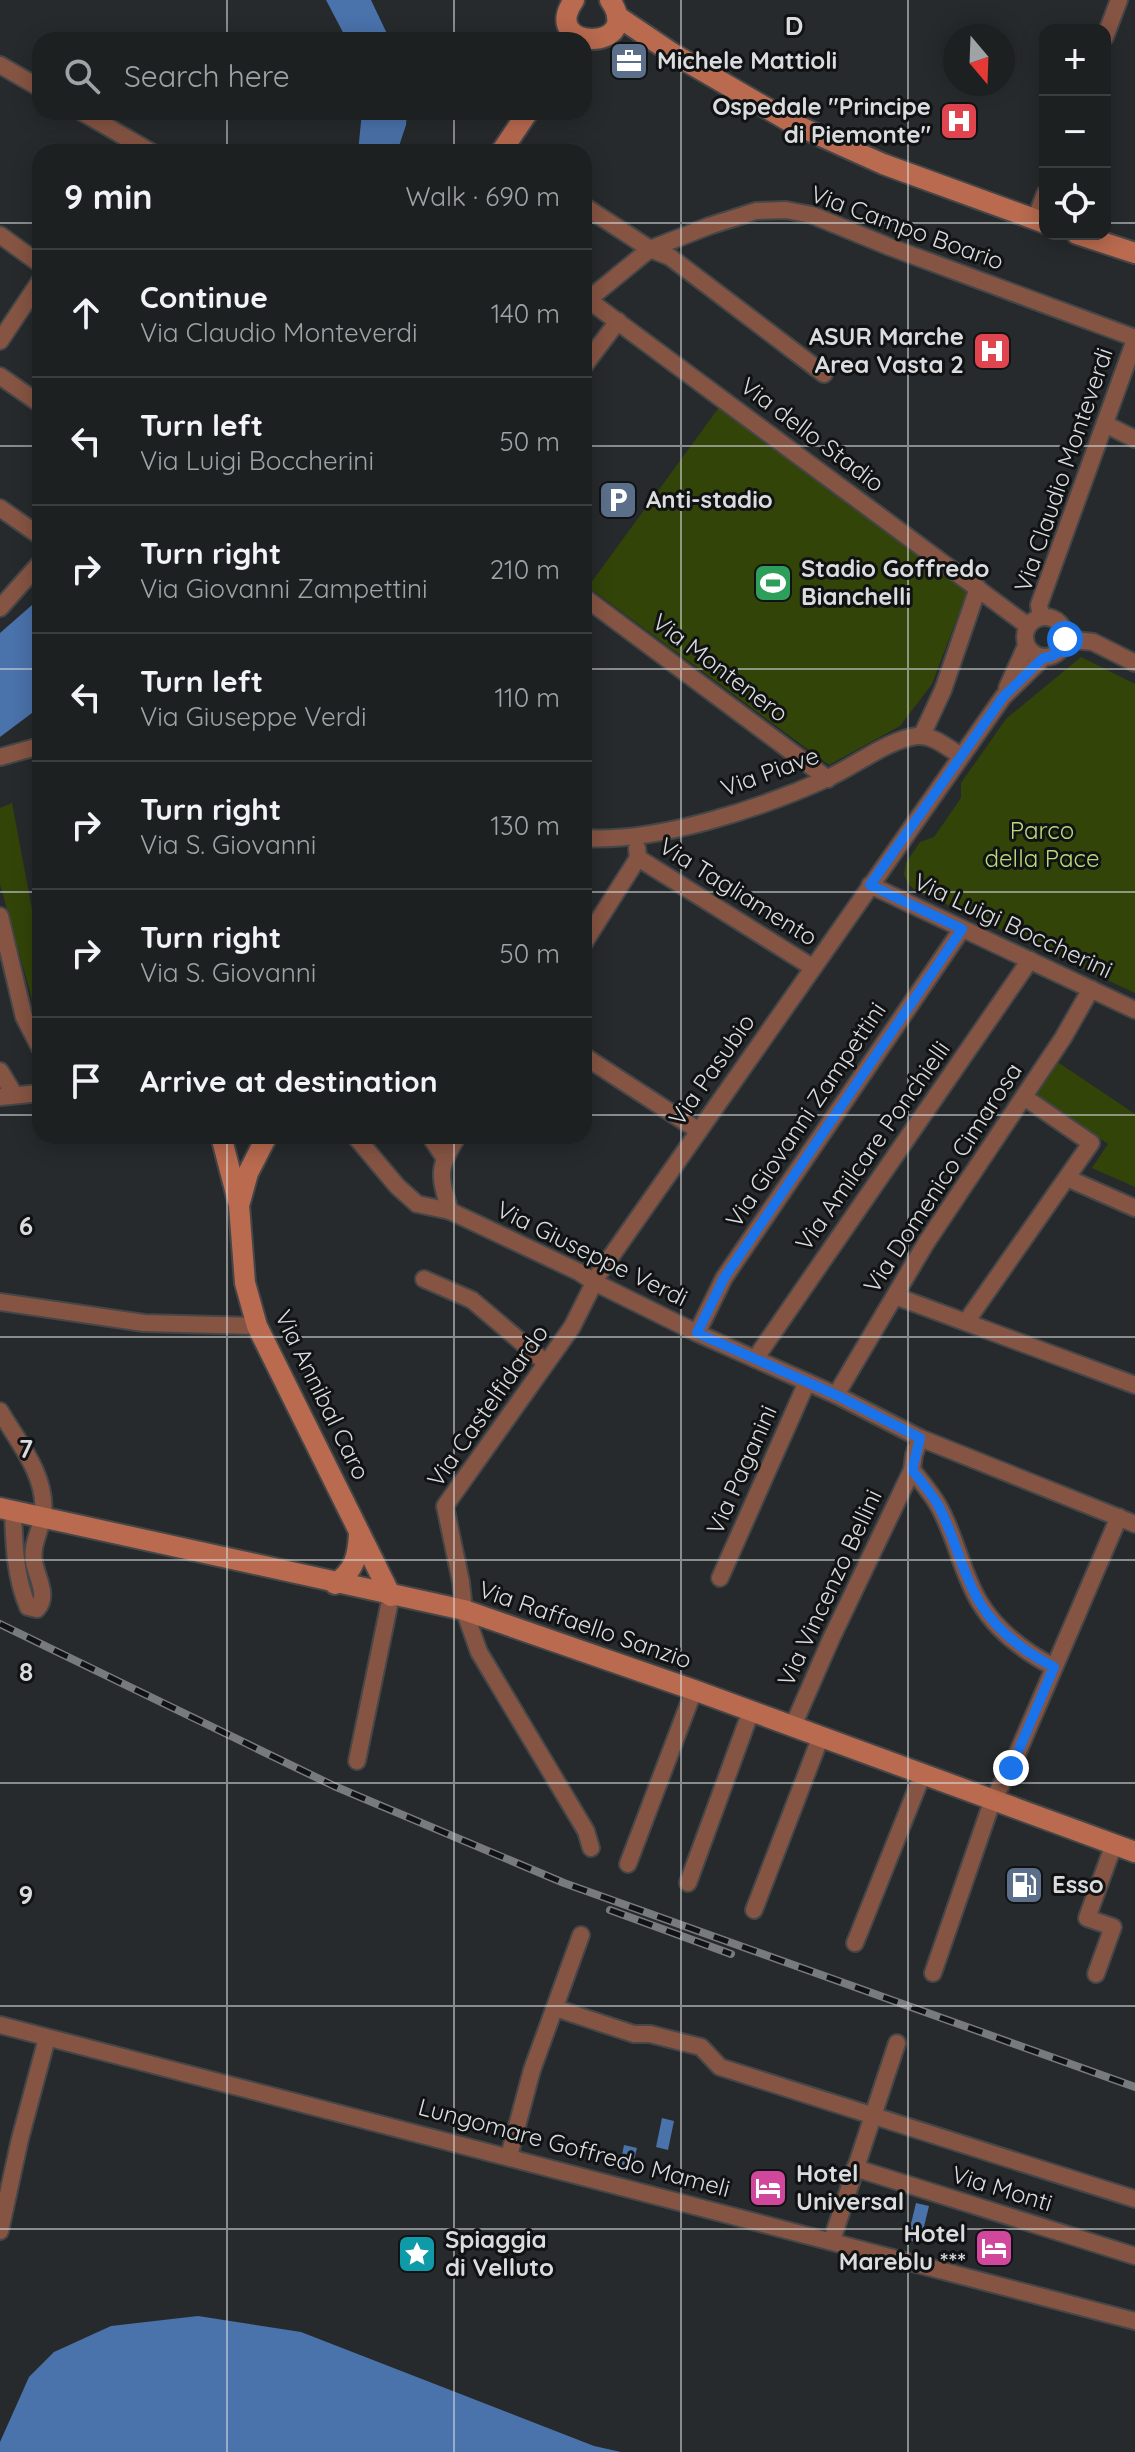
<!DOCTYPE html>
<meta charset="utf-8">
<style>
body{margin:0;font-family:Quicksand,sans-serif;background:#25282a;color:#f1f3f6}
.controls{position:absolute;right:24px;top:24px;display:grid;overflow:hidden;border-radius:16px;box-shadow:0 4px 20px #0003}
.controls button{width:72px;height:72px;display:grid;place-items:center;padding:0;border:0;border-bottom:2px solid #3b3e3f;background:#1d2021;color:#f1f3f6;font:40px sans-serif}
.compass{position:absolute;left:943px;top:24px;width:72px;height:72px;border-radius:50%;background:#1d2021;box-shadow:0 4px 20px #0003;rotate:161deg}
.stop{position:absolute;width:24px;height:24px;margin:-18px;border:6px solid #1a73e8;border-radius:50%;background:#fff}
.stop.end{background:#1a73e8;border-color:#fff;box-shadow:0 2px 8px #0008}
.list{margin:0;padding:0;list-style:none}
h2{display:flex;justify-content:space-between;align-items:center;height:104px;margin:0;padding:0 32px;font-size:34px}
h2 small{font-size:26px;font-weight:400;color:#a0a3a5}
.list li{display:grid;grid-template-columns:52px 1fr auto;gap:24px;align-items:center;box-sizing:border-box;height:128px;padding:0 32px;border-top:2px solid #3b3e3f}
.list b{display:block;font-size:30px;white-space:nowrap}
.list p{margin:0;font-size:26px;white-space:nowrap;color:#a0a3a5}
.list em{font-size:26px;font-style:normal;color:#a0a3a5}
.icon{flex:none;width:44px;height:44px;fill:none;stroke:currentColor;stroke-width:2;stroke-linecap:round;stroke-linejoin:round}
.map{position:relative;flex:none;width:1135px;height:2452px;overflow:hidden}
.search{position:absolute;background:#1d2021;box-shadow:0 4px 20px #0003;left:32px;top:32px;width:560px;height:88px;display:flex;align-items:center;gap:20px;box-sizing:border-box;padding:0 28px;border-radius:24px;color:#a0a3a5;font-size:30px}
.panel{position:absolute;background:#1d2021;box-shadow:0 4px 20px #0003;left:32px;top:144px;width:560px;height:1000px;border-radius:24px}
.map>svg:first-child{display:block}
</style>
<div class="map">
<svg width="1135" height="2452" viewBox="0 0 1135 2452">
<rect width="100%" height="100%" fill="#272a2c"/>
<g fill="#334409">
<polygon points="720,406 967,592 932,684 900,726 829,765 588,587"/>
<polygon points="1081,657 1135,684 1135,993 914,889 908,884 904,874 906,863 920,842 934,837 961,798 961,783 1006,719"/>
<polygon points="12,803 40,952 40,1028 0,884 0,808"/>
<polygon points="1056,1061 1135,1114 1135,1187 1092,1168 1108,1144 1034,1094"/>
</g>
<g fill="#4a72ab">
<polygon points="326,0 371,0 390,40 347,40"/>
<polygon points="362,112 407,112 406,125 397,152 358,152"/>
<polygon points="40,598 40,707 0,737 0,633"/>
<polygon points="662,2118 674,2121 668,2150 656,2147"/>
<polygon points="624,2145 637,2148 632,2168 620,2165"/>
<polygon points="916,2203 929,2206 920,2243 907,2240"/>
<polygon points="198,2316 301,2332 594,2446 621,2452 0,2452 0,2442 29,2377 54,2352 111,2326"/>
</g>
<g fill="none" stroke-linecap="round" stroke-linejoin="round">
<g stroke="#444648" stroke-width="20">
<g id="street">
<polyline points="1105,37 1119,0"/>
<polyline points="0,65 40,88"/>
<polyline points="82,112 151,152"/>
<polyline points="584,206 650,249 670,257 824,374"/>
<polyline points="1035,220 1045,194"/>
<polyline points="0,235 40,264"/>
<polyline points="587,299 1028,626"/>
<polyline points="584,303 650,249 709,226 756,211 786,210 812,215 890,247 1135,338"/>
<polyline points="0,341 40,281"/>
<polyline points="584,366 618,321"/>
<polyline points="0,376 40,404"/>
<polyline points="1105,424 1135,439"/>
<polyline points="0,508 40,536"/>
<polyline points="584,597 828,779"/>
<polyline points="0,608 40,563"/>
<circle cx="1045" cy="637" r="20"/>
<polyline points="1041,617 1039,605 1135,340"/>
<polyline points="1065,639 1093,642 1135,663"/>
<polyline points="1007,688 1026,646"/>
<polyline points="922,735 943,690 978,588"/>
<polyline points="0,757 40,746"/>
<path d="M 584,838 C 656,843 762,808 828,778 C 855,766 889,739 917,736 C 934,735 948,748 961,756"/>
<polyline points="638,858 812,967"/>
<polyline points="870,885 1135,1010"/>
<polyline points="0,916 24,1017 40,1048"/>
<polyline points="584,943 638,858 637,848"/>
<polyline points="584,1056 699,1131"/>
<polyline points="0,1071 14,1094"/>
<polyline points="0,1097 40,1093"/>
<polyline points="355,1136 397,1186 417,1204 450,1211 579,1272 594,1282 697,1333 836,1395 920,1438 1135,1524"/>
<polyline points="430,1136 444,1157"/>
<polyline points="1067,1178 1135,1208"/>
<path d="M 450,1211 C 439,1175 437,1168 458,1136"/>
<polyline points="424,1279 472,1300 546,1363"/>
<polyline points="895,1296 1135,1385"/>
<polyline points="0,1302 144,1323 257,1326"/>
<polyline points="966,1322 1091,1143 1024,1097"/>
<polyline points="697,1333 724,1278 962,929"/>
<polyline points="755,1359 1030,960"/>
<polyline points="836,1395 926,1243 1063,1038 1091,989"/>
<path d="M 0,1411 C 18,1442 47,1476 43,1513 C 41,1531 31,1544 34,1562 C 37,1578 49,1596 37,1609 L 28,1607 C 15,1577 14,1543 13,1511"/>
<path d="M 912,1470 C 921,1481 931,1493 938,1505 C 956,1536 961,1572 980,1603 C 997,1631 1025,1652 1054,1667"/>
<polyline points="720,1578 807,1382"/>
<polyline points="793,1726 831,1639 912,1470 914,1455 920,1438"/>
<polyline points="357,1761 391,1596"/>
<polyline points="591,1848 586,1831 479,1652 464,1610 461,1582 445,1506 572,1327 598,1275 1003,697 1043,658"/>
<polyline points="628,1864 694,1690"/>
<polyline points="688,1883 751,1711"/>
<polyline points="754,1910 821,1736"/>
<polyline points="855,1943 923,1773"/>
<polyline points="933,1973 993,1799 1011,1768 1119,1517"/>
<polyline points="1096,1974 1113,1927 1087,1918 1114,1844"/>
<polyline points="555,2008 634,2034 650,2034 701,2047 720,2067 1135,2199"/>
<polyline points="0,2025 1135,2321"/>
<polyline points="509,2156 532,2070 581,1935"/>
<polyline points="855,2168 1135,2256"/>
<polyline points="0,2231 20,2139 47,2038"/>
<polyline points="832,2240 897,2043"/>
</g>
</g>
<g stroke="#444648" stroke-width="24">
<g id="secondary">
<path d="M 574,0 C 538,52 646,52 610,0"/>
<polyline points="617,16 672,53 794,124 883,164 1045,223"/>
<polyline points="501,152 528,112"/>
<polyline points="1077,234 1135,253"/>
<polyline points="221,1136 239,1205 245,1283 257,1326 391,1596"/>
<polyline points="240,1202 248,1173 267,1136"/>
<polyline points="0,1508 464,1610 694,1690 1135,1852"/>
<path d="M 335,1584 C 355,1570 358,1556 359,1533"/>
</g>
</g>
<use href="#street" stroke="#865443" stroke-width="16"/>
<use href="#secondary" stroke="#b96a4f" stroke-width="20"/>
<g stroke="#787b7d" stroke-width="8">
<g id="rail">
<polyline points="0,1624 334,1786 564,1883 1135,2087"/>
<polyline points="610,1910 731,1954"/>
</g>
</g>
<use href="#rail" stroke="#111213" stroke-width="5" stroke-dasharray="15" stroke-linecap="butt"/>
</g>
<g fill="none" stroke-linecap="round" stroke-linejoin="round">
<path stroke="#1a73e8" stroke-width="10" d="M 1011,1768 L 1054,1667 C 1025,1652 997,1631 980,1603 C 961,1572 955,1536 938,1505 C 931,1493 921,1481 912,1470 L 920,1438 L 836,1395 L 697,1333 L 724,1278 L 962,929 L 870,885 L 1003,697 L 1043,658 C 1055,657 1062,651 1065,639"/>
</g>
<path fill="none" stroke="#dadcde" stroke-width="2" stroke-opacity="0.55" d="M 227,0 L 227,40M 454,0 L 454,40M 681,0 L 681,2452M 908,0 L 908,2452M 227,112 L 227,152M 454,112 L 454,152M 0,223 L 40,223M 584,223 L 1045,223M 1105,223 L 1135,223M 0,446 L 40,446M 584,446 L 1135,446M 0,669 L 40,669M 584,669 L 1135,669M 0,892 L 40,892M 584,892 L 1135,892M 0,1115 L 40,1115M 584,1115 L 1135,1115M 227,1136 L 227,2452M 454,1136 L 454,2452M 0,1337 L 1135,1337M 0,1560 L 1135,1560M 0,1783 L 1135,1783M 0,2006 L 1135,2006M 0,2229 L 1135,2229"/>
<defs>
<g id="office-square" transform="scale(2)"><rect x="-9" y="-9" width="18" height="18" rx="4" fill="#5c6f8a" stroke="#111213"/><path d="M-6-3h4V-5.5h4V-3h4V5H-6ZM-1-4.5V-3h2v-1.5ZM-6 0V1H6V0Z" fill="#fff"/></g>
<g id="hospital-square" transform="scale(2)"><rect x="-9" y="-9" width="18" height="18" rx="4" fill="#e0444e" stroke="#111213"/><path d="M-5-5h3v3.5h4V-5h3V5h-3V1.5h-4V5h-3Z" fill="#fff"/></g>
<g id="parking-square" transform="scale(2)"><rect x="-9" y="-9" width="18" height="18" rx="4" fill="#5c6f8a" stroke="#111213"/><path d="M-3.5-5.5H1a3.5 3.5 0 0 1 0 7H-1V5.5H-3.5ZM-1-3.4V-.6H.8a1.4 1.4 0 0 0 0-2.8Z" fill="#fff"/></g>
<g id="stadium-square" transform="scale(2)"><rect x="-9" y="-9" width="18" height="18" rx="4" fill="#2e9e5b" stroke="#111213"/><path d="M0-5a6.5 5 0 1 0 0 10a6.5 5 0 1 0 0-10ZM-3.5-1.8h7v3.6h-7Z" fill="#fff"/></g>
<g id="fuel-square" transform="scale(2)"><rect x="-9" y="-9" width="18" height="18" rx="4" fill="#5c6f8a" stroke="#111213"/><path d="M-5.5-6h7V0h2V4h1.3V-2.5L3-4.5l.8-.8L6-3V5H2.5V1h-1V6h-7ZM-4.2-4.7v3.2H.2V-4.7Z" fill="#fff"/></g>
<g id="hotel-square" transform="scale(2)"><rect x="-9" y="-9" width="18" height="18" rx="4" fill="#d1479c" stroke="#111213"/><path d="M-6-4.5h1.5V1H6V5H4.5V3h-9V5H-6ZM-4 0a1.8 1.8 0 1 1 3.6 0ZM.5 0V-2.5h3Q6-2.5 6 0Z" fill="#fff"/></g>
<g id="sight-square" transform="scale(2)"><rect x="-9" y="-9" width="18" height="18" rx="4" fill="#0f9aa8" stroke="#111213"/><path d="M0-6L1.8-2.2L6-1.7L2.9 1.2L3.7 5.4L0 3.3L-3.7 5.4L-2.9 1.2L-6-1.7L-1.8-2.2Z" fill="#fff"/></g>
</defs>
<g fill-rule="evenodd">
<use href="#office-square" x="629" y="61"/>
<use href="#hospital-square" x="959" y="121"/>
<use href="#hospital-square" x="992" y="351"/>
<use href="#parking-square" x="618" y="500"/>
<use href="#stadium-square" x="773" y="583"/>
<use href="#fuel-square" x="1024" y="1885"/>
<use href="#hotel-square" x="768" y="2188"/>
<use href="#hotel-square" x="994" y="2248"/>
<use href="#sight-square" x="417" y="2254"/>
</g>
<g text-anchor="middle" stroke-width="6" stroke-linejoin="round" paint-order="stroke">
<g font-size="24" font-weight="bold" fill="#dadcde" stroke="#111213" text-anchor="start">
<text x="657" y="69">Michele Mattioli</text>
<text x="931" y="115" text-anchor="end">Ospedale "Principe<tspan x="931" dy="28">di Piemonte"</tspan></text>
<text x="964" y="345" text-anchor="end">ASUR Marche<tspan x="964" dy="28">Area Vasta 2</tspan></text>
<text x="646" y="508">Anti-stadio</text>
<text x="801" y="577">Stadio Goffredo<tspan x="801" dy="28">Bianchelli</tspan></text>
<text x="1052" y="1893">Esso</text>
<text x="796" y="2182">Hotel<tspan x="796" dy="28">Universal</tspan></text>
<text x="966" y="2242" text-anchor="end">Hotel<tspan x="966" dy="28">Mareblu ***</tspan></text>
<text x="445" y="2248">Spiaggia<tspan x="445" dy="28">di Velluto</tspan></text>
</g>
<g font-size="24" fill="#dadcde" stroke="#111213">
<text transform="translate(907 228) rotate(20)" y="8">Via Campo Boario</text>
<text transform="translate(812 435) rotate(37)" y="8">Via dello Stadio</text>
<text transform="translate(1064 470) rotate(-71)" y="8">Via Claudio Monteverdi</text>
<text transform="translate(720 668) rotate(37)" y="8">Via Montenero</text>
<text transform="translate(770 772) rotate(-20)" y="8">Via Piave</text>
<text transform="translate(738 892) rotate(32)" y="8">Via Tagliamento</text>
<text transform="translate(1013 926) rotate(25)" y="8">Via Luigi Boccherini</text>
<text transform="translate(712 1070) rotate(-55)" y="8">Via Pasubio</text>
<text transform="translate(806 1115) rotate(-56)" y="8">Via Giovanni Zampettini</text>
<text transform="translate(873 1146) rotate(-55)" y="8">Via Amilcare Ponchielli</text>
<text transform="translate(943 1178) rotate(-57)" y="8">Via Domenico Cimarosa</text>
<text transform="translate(592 1254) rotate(26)" y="8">Via Giuseppe Verdi</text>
<text transform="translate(322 1395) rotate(64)" y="8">Via Annibal Caro</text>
<text transform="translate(488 1406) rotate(-55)" y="8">Via Castelfidardo</text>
<text transform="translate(742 1470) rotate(-66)" y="8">Via Paganini</text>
<text transform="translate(830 1588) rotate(-65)" y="8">Via Vincenzo Bellini</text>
<text transform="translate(585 1625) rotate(19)" y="8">Via Raffaello Sanzio</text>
<text transform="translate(574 2148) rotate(15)" y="8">Lungomare Goffredo Mameli</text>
<text transform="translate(1002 2189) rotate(17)" y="8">Via Monti</text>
</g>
<g font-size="24" fill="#b8da7a" stroke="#111213">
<text x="1042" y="839">Parco<tspan x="1042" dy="28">della Pace</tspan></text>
</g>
</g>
<g font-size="26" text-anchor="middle" font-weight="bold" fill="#dadcde" stroke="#111213" stroke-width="6" stroke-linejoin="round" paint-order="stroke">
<text x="794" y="35">D</text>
<text x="26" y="1235">6</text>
<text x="26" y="1458">7</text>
<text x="26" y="1681">8</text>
<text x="26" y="1904">9</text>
</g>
</svg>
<div class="controls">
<button>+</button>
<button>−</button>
<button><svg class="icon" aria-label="locate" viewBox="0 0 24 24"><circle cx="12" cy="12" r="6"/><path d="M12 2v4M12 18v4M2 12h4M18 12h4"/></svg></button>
</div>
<svg class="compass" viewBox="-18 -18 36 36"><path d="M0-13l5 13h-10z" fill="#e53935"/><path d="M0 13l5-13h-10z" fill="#a0a3a5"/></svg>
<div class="stop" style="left:1065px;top:639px"></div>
<div class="stop end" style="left:1011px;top:1768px"></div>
<div class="search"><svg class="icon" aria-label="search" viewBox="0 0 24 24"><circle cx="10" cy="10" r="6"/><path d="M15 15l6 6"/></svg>Search here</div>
<section class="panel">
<h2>9 min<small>Walk · 690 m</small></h2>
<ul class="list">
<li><svg class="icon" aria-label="ahead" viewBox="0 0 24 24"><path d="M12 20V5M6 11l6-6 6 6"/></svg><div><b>Continue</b><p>Via Claudio Monteverdi</p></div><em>140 m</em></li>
<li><svg class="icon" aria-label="left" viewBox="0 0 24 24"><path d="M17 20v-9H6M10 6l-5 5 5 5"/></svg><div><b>Turn left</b><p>Via Luigi Boccherini</p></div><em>50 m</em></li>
<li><svg class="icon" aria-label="right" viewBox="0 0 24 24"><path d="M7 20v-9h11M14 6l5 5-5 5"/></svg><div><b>Turn right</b><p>Via Giovanni Zampettini</p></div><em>210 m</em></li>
<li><svg class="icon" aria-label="left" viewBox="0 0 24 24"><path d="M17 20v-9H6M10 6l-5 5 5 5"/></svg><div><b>Turn left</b><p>Via Giuseppe Verdi</p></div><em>110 m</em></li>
<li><svg class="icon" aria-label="right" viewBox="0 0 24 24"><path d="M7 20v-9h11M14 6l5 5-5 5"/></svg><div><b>Turn right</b><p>Via S. Giovanni</p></div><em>130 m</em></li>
<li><svg class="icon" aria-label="right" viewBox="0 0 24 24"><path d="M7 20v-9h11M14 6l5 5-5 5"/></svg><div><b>Turn right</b><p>Via S. Giovanni</p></div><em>50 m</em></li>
<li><svg class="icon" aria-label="arrive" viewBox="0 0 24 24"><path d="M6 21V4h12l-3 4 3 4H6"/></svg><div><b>Arrive at destination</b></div></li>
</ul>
</section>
</div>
